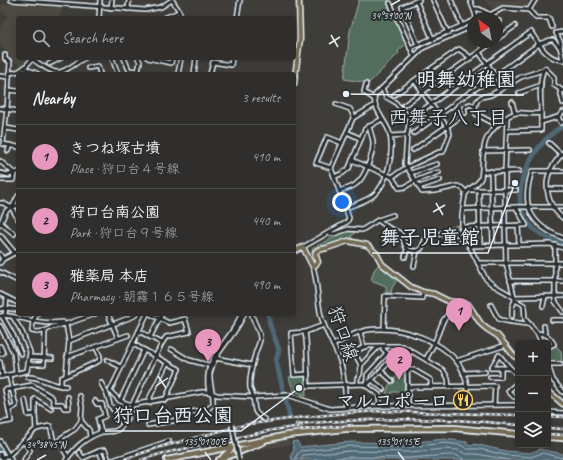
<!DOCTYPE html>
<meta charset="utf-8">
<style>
body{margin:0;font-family:Caveat,"Klee One",sans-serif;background:#373634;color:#f1f3f6}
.controls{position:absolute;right:12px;bottom:12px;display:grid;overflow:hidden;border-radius:4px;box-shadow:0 2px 6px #0003}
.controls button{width:36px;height:36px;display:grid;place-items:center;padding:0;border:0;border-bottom:1px solid #4a4a48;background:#2f2e2c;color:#f1f3f6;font:20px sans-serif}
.compass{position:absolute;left:467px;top:12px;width:36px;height:36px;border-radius:50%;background:#2f2e2c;box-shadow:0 2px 6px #0003;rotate:328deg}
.you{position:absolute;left:342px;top:202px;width:14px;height:14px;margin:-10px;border:3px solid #fff;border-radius:50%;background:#1a73e8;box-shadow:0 0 0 6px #1a73e833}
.badge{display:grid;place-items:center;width:26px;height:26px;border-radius:50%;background:#e797bd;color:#111;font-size:13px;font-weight:700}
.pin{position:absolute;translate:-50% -33px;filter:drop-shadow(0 1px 2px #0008)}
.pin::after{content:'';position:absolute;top:21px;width:14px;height:12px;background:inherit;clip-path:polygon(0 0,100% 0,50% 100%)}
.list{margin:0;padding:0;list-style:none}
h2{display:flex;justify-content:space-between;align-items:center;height:52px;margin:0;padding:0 16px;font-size:17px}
h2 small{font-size:13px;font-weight:400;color:#a7a8a9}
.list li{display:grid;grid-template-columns:26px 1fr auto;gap:12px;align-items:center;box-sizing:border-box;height:64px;padding:0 16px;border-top:1px solid #4a4a48}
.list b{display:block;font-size:15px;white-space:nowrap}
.list p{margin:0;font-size:13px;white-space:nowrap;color:#a7a8a9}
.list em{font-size:13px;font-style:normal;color:#a7a8a9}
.icon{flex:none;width:22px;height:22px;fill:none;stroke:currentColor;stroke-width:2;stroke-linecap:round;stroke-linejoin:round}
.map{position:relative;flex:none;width:563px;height:460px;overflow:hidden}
.search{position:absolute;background:#2f2e2c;box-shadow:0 2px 6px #0003;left:16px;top:16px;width:280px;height:44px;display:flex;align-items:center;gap:10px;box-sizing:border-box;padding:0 14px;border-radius:4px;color:#a7a8a9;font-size:15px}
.panel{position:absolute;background:#2f2e2c;box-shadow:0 2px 6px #0003;left:16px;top:72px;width:280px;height:244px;border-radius:4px}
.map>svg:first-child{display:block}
</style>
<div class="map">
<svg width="563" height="460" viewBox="0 0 563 460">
<rect width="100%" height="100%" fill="#3f3d3a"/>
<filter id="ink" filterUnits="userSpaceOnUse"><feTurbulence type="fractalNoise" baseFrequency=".025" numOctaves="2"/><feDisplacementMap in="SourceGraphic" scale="8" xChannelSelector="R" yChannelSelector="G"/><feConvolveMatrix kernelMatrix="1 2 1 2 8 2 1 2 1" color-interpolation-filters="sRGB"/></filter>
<g filter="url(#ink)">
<g fill="#4e4842">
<polygon points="484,0 526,0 530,6 525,9 503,4 495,10 487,4 488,3"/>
<polygon points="9,4 63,8 59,18 18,18 18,58 30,58 23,67 11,60 11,57 7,51 0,46 0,27 8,15 0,10 0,5"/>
<polygon points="289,439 290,445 262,449 261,446 272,442"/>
<polygon points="219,452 221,457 212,460 181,460"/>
</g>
<g fill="#536d5c" stroke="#9eafaa">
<polygon points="359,0 388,0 406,44 398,51 399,53 369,83 344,79 350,31"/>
<polygon points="458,225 458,230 460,237 451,237 442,230"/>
<path d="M 347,231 L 355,231 L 354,234 L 351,236 L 352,240 C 343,239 338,242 330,245 C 324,247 317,244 313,252 L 312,251 L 313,248 Z"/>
<polygon points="380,263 398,278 392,288 391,293 386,293 386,286 371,280 374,270"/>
<polygon points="555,345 561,351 562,363 553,364 549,362 548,349"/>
<polygon points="401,367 405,368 405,392 392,392 391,394 386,394 389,385 397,376 395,373"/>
<polygon points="304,375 305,376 306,396 293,390 289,377"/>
</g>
<polygon fill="#506975" stroke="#8d9fa9" points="444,439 467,442 467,445 472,446 474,444 506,451 531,453 534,451 538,451 539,449 563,454 563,460 292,460 291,455 294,450 292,442 297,441 300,447 350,442 409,443"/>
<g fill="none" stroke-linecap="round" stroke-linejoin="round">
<g stroke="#abbbc4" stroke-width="1">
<polyline points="296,460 296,456 300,451 350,446 409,447 445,443 461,445 467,449 479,449 505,455 531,457 542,453 563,458"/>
<polyline points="301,460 303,455 350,451 409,452 446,449 458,450 466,454 477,454 509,460"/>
<polyline points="315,460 351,457 409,458 447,455 456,455 465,460"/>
</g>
<g stroke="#506975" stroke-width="5">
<path d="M 563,126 C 537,140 511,183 523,213 C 529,230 547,239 563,244"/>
<polyline points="268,314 270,325 279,350 276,361 290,418"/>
<polyline points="0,447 8,460"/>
</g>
<g stroke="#e8f1f8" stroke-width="6">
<g id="minor">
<polyline points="11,0 145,10 161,7 172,0"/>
<polyline points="172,0 178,9 182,18"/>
<polyline points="433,0 448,33"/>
<polyline points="451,0 462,26"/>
<polyline points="470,0 475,13 476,18"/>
<polyline points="416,1 433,40"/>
<polyline points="390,3 414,56"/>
<polyline points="111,8 112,0"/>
<polyline points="128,9 129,0"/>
<polyline points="474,9 479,9 490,15 503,8 529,10"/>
<polyline points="529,10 536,18 549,18 552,27"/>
<polyline points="529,10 535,0"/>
<polyline points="99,18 100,0"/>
<polyline points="164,18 179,12"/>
<polyline points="237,18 240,0"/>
<polyline points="497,23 499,21"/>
<polyline points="563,32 556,33 561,43 560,47 563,60"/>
<polyline points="497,39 515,26"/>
<polyline points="480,42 483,49"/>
<polyline points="418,45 402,7 419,0"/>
<polyline points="410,48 473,21"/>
<polyline points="479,52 503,87"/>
<polyline points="5,55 5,59 10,62 7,109 3,144 18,147"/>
<polyline points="112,58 118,74"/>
<polyline points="124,58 129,70 138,71 140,62 138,58"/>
<polyline points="148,58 171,63 172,58"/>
<path d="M 32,59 C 39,63 52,74 60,72 C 68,70 78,61 85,58"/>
<polyline points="49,64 61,58"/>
<polyline points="24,68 38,74"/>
<polyline points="88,68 98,66 100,74"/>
<path d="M 9,73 C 21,73 26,66 33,58"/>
<polyline points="178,74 181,58"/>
<polyline points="194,74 196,58"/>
<polyline points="210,74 213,62 231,65 232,58"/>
<polyline points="0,76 9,77"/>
<polyline points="366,84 364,92 373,98"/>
<polyline points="382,88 386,97 395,102 410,119 407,135 405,164 422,192 435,191 457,186 462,188 466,192"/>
<polyline points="8,90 18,91"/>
<polyline points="560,90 563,103"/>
<path d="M 563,91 L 554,85 L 554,77 L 545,68 C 538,77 541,101 541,113 C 533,115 524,112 516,113 C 504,116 488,132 485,143 C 482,154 483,166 481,178 C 478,185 468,188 465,195 L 462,215 L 462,231 L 486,279 L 493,285 L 514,297 L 563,296"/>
<polyline points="519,93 541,85"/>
<polyline points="394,95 459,49 471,58"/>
<polyline points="512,102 515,113"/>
<polyline points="336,104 350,109 354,117"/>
<polyline points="404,105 493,42"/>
<polyline points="0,108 18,111"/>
<polyline points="465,113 464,107 470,104 475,107"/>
<polyline points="558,117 561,123 563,122"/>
<polyline points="507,118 505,171 505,226 506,263 515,300 524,305 525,319 537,333 542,343"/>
<path d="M 410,119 L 531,32 C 539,44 547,60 563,60"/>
<polyline points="541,122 558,117 563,112"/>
<polyline points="497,125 476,114 475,107 477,101 481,97 491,95 521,77 543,70"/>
<polyline points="6,128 18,130"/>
<polyline points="507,131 541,130 541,113"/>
<polyline points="347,132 361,139"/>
<polyline points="414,133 453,105 455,102 495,76 539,44 550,40 553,40 560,47"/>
<polyline points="390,136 407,135"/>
<polyline points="549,143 562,155"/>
<polyline points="413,150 460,117"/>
<polyline points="8,151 10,145"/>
<polyline points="483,151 530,150"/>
<path d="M 563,153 C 558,159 553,164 550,171 C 543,187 549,208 563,218"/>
<polyline points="352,160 392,177 407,167 439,152 443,152 450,134 447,127 415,81"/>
<polyline points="0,161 14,173 13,180 0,180"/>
<polyline points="331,168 316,163 327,137 342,143"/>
<polyline points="491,171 493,245"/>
<path d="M 563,171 L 532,171 C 521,205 529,225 563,238"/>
<polyline points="483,172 519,171"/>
<polyline points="0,173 9,175 18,172"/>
<polyline points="411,173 437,164"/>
<polyline points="334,177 343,173 349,168 365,129 382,119"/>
<polyline points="392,177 399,188 405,187 415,181 439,172"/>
<polyline points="419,187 440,180"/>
<polyline points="548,189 563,189"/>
<polyline points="470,190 516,190"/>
<polyline points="479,190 480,245"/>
<path d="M 339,191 C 344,189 352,188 356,184 C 365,178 374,152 373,141 C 372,136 370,131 369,126"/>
<polyline points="0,203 3,203 12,208 18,196"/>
<polyline points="18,205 12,208 18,219"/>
<path d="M 345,208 C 354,205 363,202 371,197 C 388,186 395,150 389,131 C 385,121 371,105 375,95 L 423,48 L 473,26"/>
<polyline points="463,209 516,207 563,207"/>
<path d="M 378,220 L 389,228 L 400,233 C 407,243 401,251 417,251 L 421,249 L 426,238 L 443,233 L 452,239 L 464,238"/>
<polyline points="1,223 14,234"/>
<polyline points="0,224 6,211 11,207"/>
<polyline points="518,225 519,244"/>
<polyline points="461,227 526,225 516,207"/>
<polyline points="328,233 334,234 348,229 362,230 378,220 393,215"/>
<polyline points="0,235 15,253"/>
<polyline points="555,245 555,301 563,312"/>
<polyline points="469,246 550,244 563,248"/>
<polyline points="303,247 347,222 349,218 331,168 353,118 375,105"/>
<polyline points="0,254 3,259"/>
<polyline points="405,257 407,249"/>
<polyline points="0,263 3,259 18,251"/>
<polyline points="478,263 563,263"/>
<polyline points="414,266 417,251"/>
<path d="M 313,267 C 318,283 317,300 321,316 C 325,332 335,346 340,361 C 345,376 345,392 346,407"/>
<polyline points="0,272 18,281"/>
<polyline points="510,281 563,281"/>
<polyline points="0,294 18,303"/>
<path d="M 491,305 C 493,309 496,315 499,319 C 502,321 525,324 530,324"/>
<polyline points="543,306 545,296"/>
<polyline points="0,309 6,308 18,310"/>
<polyline points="37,314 33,321 32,331 37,332 45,331"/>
<polyline points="108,314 118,338"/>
<polyline points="147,314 110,391 120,401 132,405 201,392 209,392"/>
<polyline points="150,314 169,323 185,319 189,332 166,337 162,343"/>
<path d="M 252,314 C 253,323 261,331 260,340 C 259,345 256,350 255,355 C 252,364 249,380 250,388 C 251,391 253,394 253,397 C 256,412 251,410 265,420"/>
<polyline points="5,315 7,298"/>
<path d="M 0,316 C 8,314 17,318 25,319 C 37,322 51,324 63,322"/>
<polyline points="2,316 13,335 21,354"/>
<polyline points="512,316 512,307 515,300"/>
<polyline points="552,320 563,320"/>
<polyline points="0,326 14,353 16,373"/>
<polyline points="544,326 545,334"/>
<polyline points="384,329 385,296 422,298 423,292"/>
<polyline points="139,331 150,337"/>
<path d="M 305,332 C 308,349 307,368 308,386 L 364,384 L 379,395 L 380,406"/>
<polyline points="360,332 364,347"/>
<path d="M 537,333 C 547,334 549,336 554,344 L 548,347"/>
<polyline points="69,341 134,316 136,314"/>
<polyline points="133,344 179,369 165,400"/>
<path d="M 333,345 C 344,339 355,332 367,330 C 399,325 447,340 463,371 C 468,381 467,394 468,405"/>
<polyline points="0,346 3,353 0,354"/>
<polyline points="171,349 189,360 212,366"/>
<polyline points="30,357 52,358"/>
<polyline points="67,357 128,335"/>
<polyline points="215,358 252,365"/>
<polyline points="426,359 434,344 443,321 457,302"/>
<polyline points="107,360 121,367"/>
<polyline points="390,361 399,370"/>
<polyline points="456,361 506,345"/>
<polyline points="0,362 2,376"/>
<polyline points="28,364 44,364 45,331 52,327 66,324"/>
<polyline points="548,364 561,364"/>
<polyline points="361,365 354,352 364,347 369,346 403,346 443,370 448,378 449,387"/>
<polyline points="361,365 379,346"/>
<polyline points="548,365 553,380 563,392"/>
<polyline points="491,368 499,355 510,368 518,375"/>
<polyline points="491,368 510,368"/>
<polyline points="407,370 414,370 431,380 431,387"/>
<polyline points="381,371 392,381"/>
<polyline points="463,373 485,372"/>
<polyline points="308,374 294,375 291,333 305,332 324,325"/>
<polyline points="66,375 69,341 66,324 95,314"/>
<polyline points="0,377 27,371 30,352 22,332 13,317"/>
<path d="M 28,377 C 41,376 52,387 66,386"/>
<polyline points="490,377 501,377 501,368"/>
<polyline points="372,380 383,389"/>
<polyline points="101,383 107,394 110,405 123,424"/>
<polyline points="357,383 357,379 360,374 361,365"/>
<polyline points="367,385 390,361 391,356 387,353"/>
<polyline points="61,386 61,378 99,361 100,356 96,347"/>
<polyline points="367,386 367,375 387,353 383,349 384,346"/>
<polyline points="407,387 495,386 494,405"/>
<polyline points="209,392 217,395 253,397 288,395 330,409 380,406 518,405"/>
<path d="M 209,392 C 201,355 231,344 241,314"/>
<polyline points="80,396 82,407 81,421"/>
<polyline points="514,397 508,391 518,382"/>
<polyline points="25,400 28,415 35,414 36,429"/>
<polyline points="95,401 97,404 102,404 105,416 98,419 101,432"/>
<polyline points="120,401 144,350"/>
<polyline points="149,403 149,399 167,363"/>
<polyline points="408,405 407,358 411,351"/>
<polyline points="9,410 16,406 9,375"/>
<polyline points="548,412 563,413"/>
<path d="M 186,413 L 208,409 L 213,404 C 214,394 209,384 210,373 C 215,350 236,336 244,314"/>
<polyline points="35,414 35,399 51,409"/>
<polyline points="0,423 11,421 5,390 32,385 52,397 54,404 62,404 64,408 69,408 68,397"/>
<polyline points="148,425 178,420"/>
<polyline points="0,441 11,460"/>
<polyline points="24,442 30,450 24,460"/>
<polyline points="59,442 61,438 75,429 81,421 89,430 90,437"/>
<polyline points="99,451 105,450 109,460"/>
<polyline points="79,452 83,458 99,451 103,460"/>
<polyline points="0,454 4,460"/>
<polyline points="0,457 8,456 36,429 50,426 54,442 59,442 68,457"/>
<path d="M 66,460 C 76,447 84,439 99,433 C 104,431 110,432 115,431 C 125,427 129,414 132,405 L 162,343 L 150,337 L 162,314"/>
<polyline points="113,460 169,441"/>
</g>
</g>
<g stroke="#e8f1f8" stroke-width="7">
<g id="major">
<polyline points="294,84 300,39 299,0"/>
<polyline points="294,251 303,247 313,267 318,262 315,253 318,250 327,248 348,241 367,245 376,253 382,264 411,287 423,292 434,294 448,301 468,304 481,324 487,329 498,336 514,356 518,358"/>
<polyline points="548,391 563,404"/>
</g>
</g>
<g stroke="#e8f1f8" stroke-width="8">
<g id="highway">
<polyline points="548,437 563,438"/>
<polyline points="223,457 234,446"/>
<polyline points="167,460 288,435 345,429 454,428 518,434"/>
<polyline points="219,460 263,442"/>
</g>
</g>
<use href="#minor" stroke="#2a2d2e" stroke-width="3"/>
<use href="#major" stroke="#746b52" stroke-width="4"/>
<use href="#highway" stroke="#746b52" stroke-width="4.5"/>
<g stroke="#e8f1f8" stroke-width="2.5">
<g id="rail">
<polyline points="548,416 563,417"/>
<path d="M 296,424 C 370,418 444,417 518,425"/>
<polyline points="548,428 563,429"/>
<polyline points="297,430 352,425"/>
<polyline points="548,434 563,435"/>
<polyline points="122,460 157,448 224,430 249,424 305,417 349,413 380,411 518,415"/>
<polyline points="141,460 160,454 273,430 302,426"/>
</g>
</g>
<use href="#rail" stroke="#2a2d2e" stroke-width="1" stroke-dasharray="3" stroke-linecap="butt"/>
<g stroke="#e8f1f8" stroke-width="6" stroke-linecap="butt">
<polyline id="minor-bridge" points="232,425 239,460"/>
</g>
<use href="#minor-bridge" stroke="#2a2d2e" stroke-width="3"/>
</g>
</g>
<path fill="none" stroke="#e8f1f8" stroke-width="1.5" d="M 391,5 L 400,0M 331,35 L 338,47M 329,44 L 340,37M 436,203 L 443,215M 433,212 L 445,205M 158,376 L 166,388M 156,386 L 168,378M 205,452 L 211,460M 398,452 L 404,460M 37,460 L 46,455"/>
<defs>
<g id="restaurant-ring" transform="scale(1)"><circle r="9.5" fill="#2a2d2e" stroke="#ffd166" stroke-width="1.5"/><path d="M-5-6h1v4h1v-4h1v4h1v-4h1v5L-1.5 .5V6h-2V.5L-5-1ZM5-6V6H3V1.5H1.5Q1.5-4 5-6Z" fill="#ffd166"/></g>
</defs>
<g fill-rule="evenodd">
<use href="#restaurant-ring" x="463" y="400"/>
</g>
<g text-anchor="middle" stroke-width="4" stroke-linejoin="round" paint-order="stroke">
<g font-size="19" fill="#e8f1f8" stroke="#2a2d2e">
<text transform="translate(344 333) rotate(71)" y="7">狩口線</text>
</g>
<g font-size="19" font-weight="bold" fill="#e8f1f8" stroke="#2a2d2e" text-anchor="end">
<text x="449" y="407">マルコポーロ</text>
</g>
<g font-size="20" fill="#e8f1f8" stroke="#2a2d2e">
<text x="448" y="124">西舞子八丁目</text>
</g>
</g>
<g font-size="10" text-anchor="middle" fill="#e8f1f8" stroke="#2a2d2e" stroke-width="4" stroke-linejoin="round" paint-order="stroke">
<text x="391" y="19">34°39'00"N</text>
<text x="205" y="445">135°01'00"E</text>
<text x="398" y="445">135°01'15"E</text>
<text x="46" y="448">34°38'45"N</text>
</g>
<path fill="none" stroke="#e8f1f8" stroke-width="1.5" d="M346 94L408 95H524M515 183L488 253H372M299 388L241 431H105"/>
<g fill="#e8f1f8" stroke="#2a2d2e" stroke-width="1.5">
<circle cx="346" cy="94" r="4"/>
<circle cx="515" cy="183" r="4"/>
<circle cx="299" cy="388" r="4"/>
</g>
<g font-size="20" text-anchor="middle" font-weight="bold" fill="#e8f1f8" stroke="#2a2d2e" stroke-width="4" stroke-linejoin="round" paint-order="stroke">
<text x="466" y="86">明舞幼稚園</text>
<text x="430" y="244">舞子児童館</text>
<text x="173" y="422">狩口台西公園</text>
</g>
</svg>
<div class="controls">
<button>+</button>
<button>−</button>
<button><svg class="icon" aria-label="layers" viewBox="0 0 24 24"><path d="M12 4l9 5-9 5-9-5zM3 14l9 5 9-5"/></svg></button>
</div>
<svg class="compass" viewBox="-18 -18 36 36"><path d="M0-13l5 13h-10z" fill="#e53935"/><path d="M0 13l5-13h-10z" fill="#a7a8a9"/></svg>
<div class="you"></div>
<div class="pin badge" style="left:459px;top:331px">1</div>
<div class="pin badge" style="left:399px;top:380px">2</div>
<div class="pin badge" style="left:208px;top:362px">3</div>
<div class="search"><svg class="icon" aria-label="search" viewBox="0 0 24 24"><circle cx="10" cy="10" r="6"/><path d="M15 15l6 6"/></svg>Search here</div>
<section class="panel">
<h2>Nearby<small>3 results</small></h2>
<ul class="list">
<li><span class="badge">1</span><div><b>きつね塚古墳</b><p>Place · 狩口台４号線</p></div><em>410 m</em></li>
<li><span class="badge">2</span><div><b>狩口台南公園</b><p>Park · 狩口台９号線</p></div><em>440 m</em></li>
<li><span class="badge">3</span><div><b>雅薬局 本店</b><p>Pharmacy · 朝霧１６５号線</p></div><em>490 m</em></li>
</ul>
</section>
</div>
